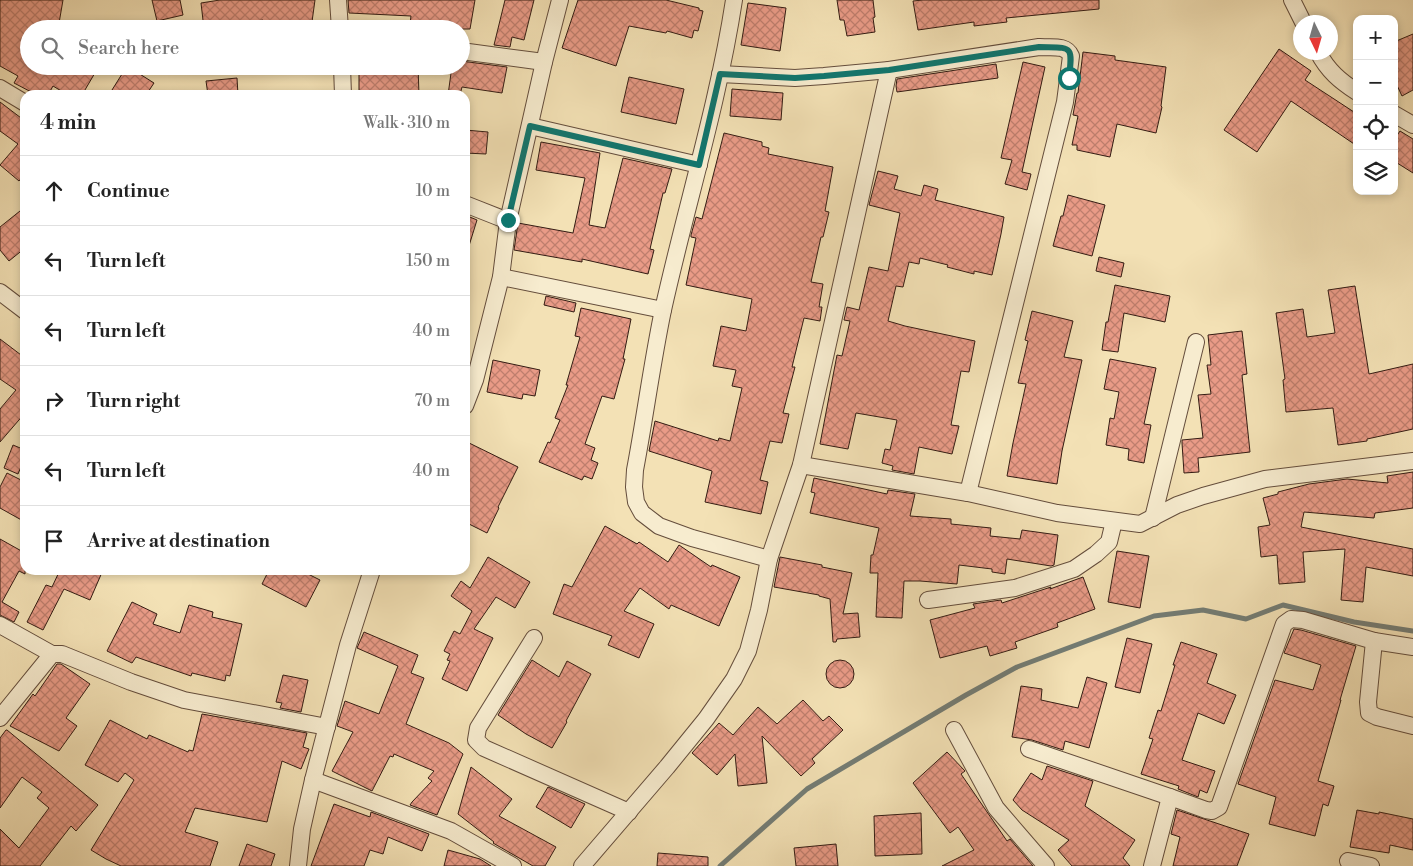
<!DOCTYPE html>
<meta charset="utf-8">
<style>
body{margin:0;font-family:"Libre Bodoni",serif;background:#f6f6f6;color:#222}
.controls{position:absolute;right:15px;top:15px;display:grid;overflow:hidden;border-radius:10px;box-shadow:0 2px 8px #0003}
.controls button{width:45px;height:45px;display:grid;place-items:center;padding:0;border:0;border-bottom:1px solid #e0e0e0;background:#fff;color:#222;font:25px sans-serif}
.compass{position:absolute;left:1293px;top:15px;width:45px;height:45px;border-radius:50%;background:#fff;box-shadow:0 2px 8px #0003;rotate:175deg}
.stop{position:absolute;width:15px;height:15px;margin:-11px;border:4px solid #0f766e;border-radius:50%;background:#fff}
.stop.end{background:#0f766e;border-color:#fff;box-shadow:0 1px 5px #0008}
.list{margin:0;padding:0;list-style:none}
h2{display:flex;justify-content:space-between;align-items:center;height:65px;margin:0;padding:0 20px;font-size:21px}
h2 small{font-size:16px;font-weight:400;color:#767676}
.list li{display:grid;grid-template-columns:32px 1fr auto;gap:15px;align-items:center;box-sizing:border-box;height:70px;padding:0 20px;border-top:1px solid #e0e0e0}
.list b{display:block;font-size:19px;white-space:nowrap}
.list em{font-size:16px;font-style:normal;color:#767676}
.icon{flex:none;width:28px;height:28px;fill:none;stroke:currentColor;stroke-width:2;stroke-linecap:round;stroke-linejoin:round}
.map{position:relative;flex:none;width:1413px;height:866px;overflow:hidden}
.search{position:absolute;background:#fff;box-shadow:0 2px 8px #0003;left:20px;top:20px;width:450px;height:55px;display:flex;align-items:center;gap:12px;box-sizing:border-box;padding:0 18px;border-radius:28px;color:#767676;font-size:19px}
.panel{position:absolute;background:#fff;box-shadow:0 2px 8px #0003;left:20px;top:90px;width:450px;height:485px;border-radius:15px}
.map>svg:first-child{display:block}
</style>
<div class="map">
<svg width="1413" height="866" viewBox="0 0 1413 866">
<defs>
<pattern id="building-cross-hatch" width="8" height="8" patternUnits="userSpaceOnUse" patternTransform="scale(1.25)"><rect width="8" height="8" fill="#e99b87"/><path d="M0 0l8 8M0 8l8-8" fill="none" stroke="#be7e6d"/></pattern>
</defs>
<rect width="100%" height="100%" fill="#f3e1b5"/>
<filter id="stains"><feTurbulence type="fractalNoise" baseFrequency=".004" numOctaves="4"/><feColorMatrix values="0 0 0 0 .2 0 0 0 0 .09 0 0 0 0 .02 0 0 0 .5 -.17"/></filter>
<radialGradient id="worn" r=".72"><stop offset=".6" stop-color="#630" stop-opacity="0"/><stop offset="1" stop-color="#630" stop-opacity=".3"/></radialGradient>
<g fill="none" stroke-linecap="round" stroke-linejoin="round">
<polyline stroke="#737c74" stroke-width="5" points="720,866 807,789 966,695 1017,667 1154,616 1203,610 1246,619 1283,605 1354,622 1413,631"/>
</g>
<g fill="url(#building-cross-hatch)" stroke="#341c13">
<polygon points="0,0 63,0 58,29 29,29 29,66 99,66 82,95 68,95 53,86 48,95 37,95 14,83 18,76 0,66"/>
<polygon points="152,0 180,0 183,15 157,21"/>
<polygon points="220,0 315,0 311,29 279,29 262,26 263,20 204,29 201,3"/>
<polygon points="348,0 475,0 470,29 443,29 444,27 410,24 411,16 349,13"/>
<polygon points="505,0 534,0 524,40 512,37 510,47 494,45"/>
<polygon points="578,0 666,0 699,8 699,10 703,11 698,31 694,30 692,38 667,31 666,33 629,26 616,66 562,48"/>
<polygon points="837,0 873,0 875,17 873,18 875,32 847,36 844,20 840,20"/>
<polygon points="923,0 1099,0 1099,9 1006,18 1007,22 974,26 974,22 918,30 913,1"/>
<polygon points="748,3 786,8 780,51 741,45"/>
<polygon points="1413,34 1413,90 1402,96 1394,79 1394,42"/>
<polygon points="1279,49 1311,71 1305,80 1357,114 1357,146 1291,101 1257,152 1224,130"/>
<polygon points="1083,52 1115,56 1115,60 1166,67 1161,106 1162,107 1156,133 1117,124 1110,157 1077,150 1077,145 1072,145 1078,116 1073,115 1077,93 1078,93"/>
<polygon points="461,61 507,67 502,93 462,87 460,95 448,95 452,66 461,66"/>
<polygon points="1023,62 1045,67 1022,172 1031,174 1027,190 1005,184 1012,160 1001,158"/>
<polygon points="996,64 998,78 897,92 896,86 897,79"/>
<polygon points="127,66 154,83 146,95 119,95 112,90"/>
<polygon points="359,66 418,66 419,95 359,95"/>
<polygon points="629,77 684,89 676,124 621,112"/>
<polygon points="237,78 238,95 208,95 206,81"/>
<polygon points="732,89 783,93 781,120 730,116"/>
<polygon points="0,102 25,121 25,174 19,181 0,165 18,144 0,131"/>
<polygon points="465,130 488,132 486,154 465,153"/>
<polygon points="1400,131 1413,139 1413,173 1394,161 1394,140"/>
<polygon points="724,133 762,142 762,146 769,148 768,154 833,167 825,211 829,212 823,237 821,237 811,282 823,284 819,307 822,307 820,321 804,318 792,367 795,367 783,413 789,414 782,443 770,441 760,480 768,482 761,514 705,502 712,471 649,451 655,421 718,441 719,438 730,441 742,388 732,386 736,370 713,366 721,326 746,331 752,299 686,285 696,238 691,237 691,235 696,217 702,219"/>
<polygon points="541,142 600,153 589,225 605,228 623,158 672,169 665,193 663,193 650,249 654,250 648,274 582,259 582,262 514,250 518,223 573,233 585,178 536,170"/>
<polygon points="878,171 898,176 894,189 921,196 924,185 938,189 935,200 1004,217 1001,234 992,275 974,271 974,274 947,267 948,265 920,258 919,264 909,262 903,287 896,286 888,321 905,326 975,341 969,372 961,371 951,425 959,426 952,454 919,447 914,474 892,470 893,466 882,463 885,449 890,450 897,420 856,413 848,449 820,444 837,355 842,356 850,321 844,320 847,307 859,310 869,267 888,271 900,213 869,205"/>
<polygon points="1068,195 1105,205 1092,256 1053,246 1061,216 1063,216"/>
<polygon points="25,207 25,248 9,261 0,250 0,227"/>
<polygon points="465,215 477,220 468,249 465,249"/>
<polygon points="1099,257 1124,263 1121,277 1096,271"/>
<polygon points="1115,285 1170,296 1165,322 1124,313 1118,352 1102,350 1106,322 1108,322"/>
<polygon points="1355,286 1369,374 1413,364 1413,429 1367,439 1367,441 1338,445 1333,408 1286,412 1283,380 1285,379 1276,313 1303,309 1307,337 1335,333 1328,290"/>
<polygon points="546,296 576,303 574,312 544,305"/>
<polygon points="581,308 631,319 623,359 625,359 614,399 602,396 585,444 595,448 591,460 598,463 592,479 584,476 582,480 539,462 548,442 550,443 560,420 555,418 568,385 566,385 580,337 575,336"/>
<polygon points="1032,311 1073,321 1064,357 1082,360 1062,451 1057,484 1007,476 1013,443 1026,384 1018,383 1028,341 1025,340"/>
<polygon points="1242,331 1247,374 1242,375 1250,452 1198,458 1199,472 1184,473 1182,443 1182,440 1203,438 1198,395 1211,394 1207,365 1211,365 1208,335"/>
<polygon points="0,339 25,358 25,413 0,442 0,409 16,390 0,379"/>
<polygon points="1110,359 1156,368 1144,424 1151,425 1144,463 1128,460 1129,449 1106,445 1110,418 1114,419 1119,392 1104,389"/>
<polygon points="493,360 540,370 535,396 523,394 522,399 487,392"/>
<polygon points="465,441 518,467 498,507 499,508 487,533 465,522"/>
<polygon points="13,445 25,450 25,457 18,474 4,468"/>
<polygon points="1413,472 1413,508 1375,513 1374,518 1304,512 1301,527 1413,549 1413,576 1366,567 1363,602 1341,600 1345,549 1303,552 1305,582 1279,584 1277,555 1261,557 1258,527 1270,525 1263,498 1278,494 1278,492 1309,484 1347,479 1388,483 1387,476"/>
<polygon points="7,473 25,482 25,522 0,508 0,487"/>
<polygon points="814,478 887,494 888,490 915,494 910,516 951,519 951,524 991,528 990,536 1020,539 1022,530 1058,535 1054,565 1051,566 1007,559 1005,574 992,572 992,569 959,565 957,584 920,581 904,581 902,618 876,617 878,573 870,573 871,555 873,555 879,528 810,513 815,493 811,492"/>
<polygon points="605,526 637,544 639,542 668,562 679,545 711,567 712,565 740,577 719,626 671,605 669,609 640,588 624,611 654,624 639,658 608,645 612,636 553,614 564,584 572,587"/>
<polygon points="0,539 25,553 25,574 19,571 2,602 19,612 14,622 0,615"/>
<polygon points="1117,551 1149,556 1140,608 1108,602"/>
<polygon points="488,557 530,582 515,608 496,597 474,629 493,638 467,691 442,679 450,661 447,660 450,654 444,651 454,631 460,634 472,611 451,596 461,581 470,588"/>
<polygon points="780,557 822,565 822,567 852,573 843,614 858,613 860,637 837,639 836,642 833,642 830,599 819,596 819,595 774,587"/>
<polygon points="60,570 103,570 90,600 64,589 43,630 27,622 46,585 52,587"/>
<polygon points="269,570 300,570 320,580 306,607 262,584"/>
<polygon points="1083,577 1095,609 1057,623 1058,627 1015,642 1017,648 990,656 987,646 940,658 930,620 975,608 973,604 1001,600 1002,603 1051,587 1050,589"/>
<polygon points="132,602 157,614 153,624 180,633 189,605 213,612 212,617 242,624 230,676 226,675 225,681 192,673 191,676 136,657 132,663 107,651"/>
<polygon points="1294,629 1301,630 1356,646 1340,700 1341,700 1318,781 1334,786 1328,806 1323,804 1315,836 1269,824 1276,797 1238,784 1275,680 1313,690 1321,665 1284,653"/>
<polygon points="364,632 418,655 411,673 424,678 406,724 449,743 463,754 437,815 410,805 412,802 432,781 428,778 434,771 394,754 393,757 390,756 372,791 332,771 353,732 337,726 345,701 379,714 398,666 357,648"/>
<polygon points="1127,638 1152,644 1140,693 1115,687"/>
<polygon points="1181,642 1217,654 1207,683 1236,695 1224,724 1198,713 1182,760 1215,771 1207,793 1200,790 1198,797 1178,789 1179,786 1141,774 1153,739 1149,738 1158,710 1161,711 1175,665 1173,665"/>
<polygon points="532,660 559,677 567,661 591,674 566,721 567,722 552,748 526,734 498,715"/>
<circle cx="840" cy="674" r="14"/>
<polygon points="57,664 61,664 90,684 66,718 77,726 59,751 10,726 33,694 35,696"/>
<polygon points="283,675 308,680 301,712 280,708 282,703 276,702"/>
<polygon points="1087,677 1107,683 1089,748 1065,741 1063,750 1032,740 1012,737 1021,686 1042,689 1041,700 1078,708"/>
<polygon points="803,700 823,721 829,716 843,730 812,759 815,763 801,776 762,736 767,783 738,786 735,754 717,775 692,753 719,723 733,735 758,707 777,724"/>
<polygon points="202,714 307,733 303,747 309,749 301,769 282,761 267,822 195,808 185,832 218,842 210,866 121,866 106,859 91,850 134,780 125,773 118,782 85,765 110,720 147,739 149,735 188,752 189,750 193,751"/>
<polygon points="6,730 7,730 98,805 76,831 71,826 40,866 0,866 0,829 19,848 49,808 37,798 42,792 22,777 0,808 0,738"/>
<polygon points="947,752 965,771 961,774 1007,841 1010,839 1033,866 942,866 974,850 958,827 950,833 913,783"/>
<polygon points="1047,766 1093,781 1085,806 1135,840 1123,858 1130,866 1072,866 1058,850 1069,840 1022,810 1013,800 1031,773 1042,780"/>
<polygon points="471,767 512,799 499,816 556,847 545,866 533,866 493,843 494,842 458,814"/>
<polygon points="548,787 585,804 571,828 536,807"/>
<polygon points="334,804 370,817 371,812 429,834 422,851 388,837 383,854 370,850 364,866 311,866"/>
<polygon points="1177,810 1249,834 1237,866 1173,866 1180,837 1171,834"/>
<polygon points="1357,810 1379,814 1379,812 1413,819 1413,850 1390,845 1389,853 1350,847"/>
<polygon points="921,813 922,854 875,856 874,816"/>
<polygon points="247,844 275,854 271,866 239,866"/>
<polygon points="836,844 838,866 796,866 794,848"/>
<polygon points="448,850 480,859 491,866 444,866"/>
<polygon points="658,853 708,857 708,866 657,866"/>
</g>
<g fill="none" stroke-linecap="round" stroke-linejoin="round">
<g stroke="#644d3c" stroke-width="18">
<g id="street">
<polyline points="338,0 340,29"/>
<path d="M 734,0 C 718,105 686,206 663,310 C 652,363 645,417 635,470 L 634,487 L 636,502 L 642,513 L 659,526 L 692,538 L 769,559"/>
<polyline points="1292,0 1303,22"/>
<polyline points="461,51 544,62"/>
<path d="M 1318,52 C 1328,71 1340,81 1357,92"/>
<polyline points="342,66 343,95"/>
<path d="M 720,74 L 795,78 L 824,76 L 889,70 L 1039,47 C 1051,48 1066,44 1071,56 L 1065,102 L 968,493"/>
<polyline points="0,88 25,103"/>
<polyline points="1394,114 1413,125"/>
<polyline points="530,126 699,165"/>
<polyline points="465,204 508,221"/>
<polyline points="501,277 663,310"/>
<polyline points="0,292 25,311"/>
<polyline points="465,406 475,380 501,277 508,221 544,62 560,0"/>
<polyline points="801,465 968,493 1057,513 1140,524 1177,505 1203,496 1265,479 1413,461"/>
<polyline points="1153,518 1196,342"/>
<polyline points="928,600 1015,588 1074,569 1096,554 1109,542 1114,521"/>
<polyline points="0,625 52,654"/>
<polyline points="534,638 478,728 476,740 484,748 629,812"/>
<polyline points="1374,641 1413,647"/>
<polyline points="0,718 52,654 62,654 131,682 184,700 327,727"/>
<polyline points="954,730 996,808 1046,866"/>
<polyline points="1029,749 1170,797 1206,810 1212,811 1219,807 1284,624 1291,619 1303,620 1374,641 1368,702 1369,713 1377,717 1413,726"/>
<polyline points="313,780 451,831 513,866"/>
<polyline points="1348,861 1371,866"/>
<polyline points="298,866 302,829 313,780 348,645 372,570"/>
<polyline points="582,866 667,767 706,719 734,679 748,651 759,610 769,559 801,465 889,70"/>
<polyline points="1152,866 1170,797"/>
</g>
</g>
<use href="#street" stroke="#f7eccf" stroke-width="16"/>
</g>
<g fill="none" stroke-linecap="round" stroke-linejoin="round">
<path stroke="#0f766e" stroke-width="6" d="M 508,220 L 530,126 L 699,165 L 720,74 L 795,78 L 824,76 L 889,70 L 1039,47 C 1072,48 1073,44 1069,78"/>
</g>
<rect width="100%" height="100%" filter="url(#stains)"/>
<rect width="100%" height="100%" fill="url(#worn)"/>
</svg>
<div class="controls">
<button>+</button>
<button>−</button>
<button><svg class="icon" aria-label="locate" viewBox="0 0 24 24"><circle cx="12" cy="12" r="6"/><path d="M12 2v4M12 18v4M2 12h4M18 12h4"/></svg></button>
<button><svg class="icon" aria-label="layers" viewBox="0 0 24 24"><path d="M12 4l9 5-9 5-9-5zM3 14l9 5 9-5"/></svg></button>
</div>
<svg class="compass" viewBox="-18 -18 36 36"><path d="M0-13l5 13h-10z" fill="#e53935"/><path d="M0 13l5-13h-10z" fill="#767676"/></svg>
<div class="stop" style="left:1069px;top:78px"></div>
<div class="stop end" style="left:508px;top:220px"></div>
<div class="search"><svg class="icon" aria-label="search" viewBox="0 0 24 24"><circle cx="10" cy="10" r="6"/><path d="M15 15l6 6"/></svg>Search here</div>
<section class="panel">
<h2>4 min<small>Walk · 310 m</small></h2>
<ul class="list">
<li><svg class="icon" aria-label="ahead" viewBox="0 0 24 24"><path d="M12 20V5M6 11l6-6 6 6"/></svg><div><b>Continue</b></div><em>10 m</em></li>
<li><svg class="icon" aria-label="left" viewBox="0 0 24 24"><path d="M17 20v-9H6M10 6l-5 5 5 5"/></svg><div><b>Turn left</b></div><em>150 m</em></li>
<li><svg class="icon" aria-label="left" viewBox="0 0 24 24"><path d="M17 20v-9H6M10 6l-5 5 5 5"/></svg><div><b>Turn left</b></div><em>40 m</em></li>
<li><svg class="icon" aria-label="right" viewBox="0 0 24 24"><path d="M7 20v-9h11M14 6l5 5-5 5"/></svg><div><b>Turn right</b></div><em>70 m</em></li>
<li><svg class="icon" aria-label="left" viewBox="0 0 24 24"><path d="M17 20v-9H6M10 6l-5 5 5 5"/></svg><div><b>Turn left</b></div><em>40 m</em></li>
<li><svg class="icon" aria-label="arrive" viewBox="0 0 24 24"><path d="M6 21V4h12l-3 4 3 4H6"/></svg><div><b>Arrive at destination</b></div></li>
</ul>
</section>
</div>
